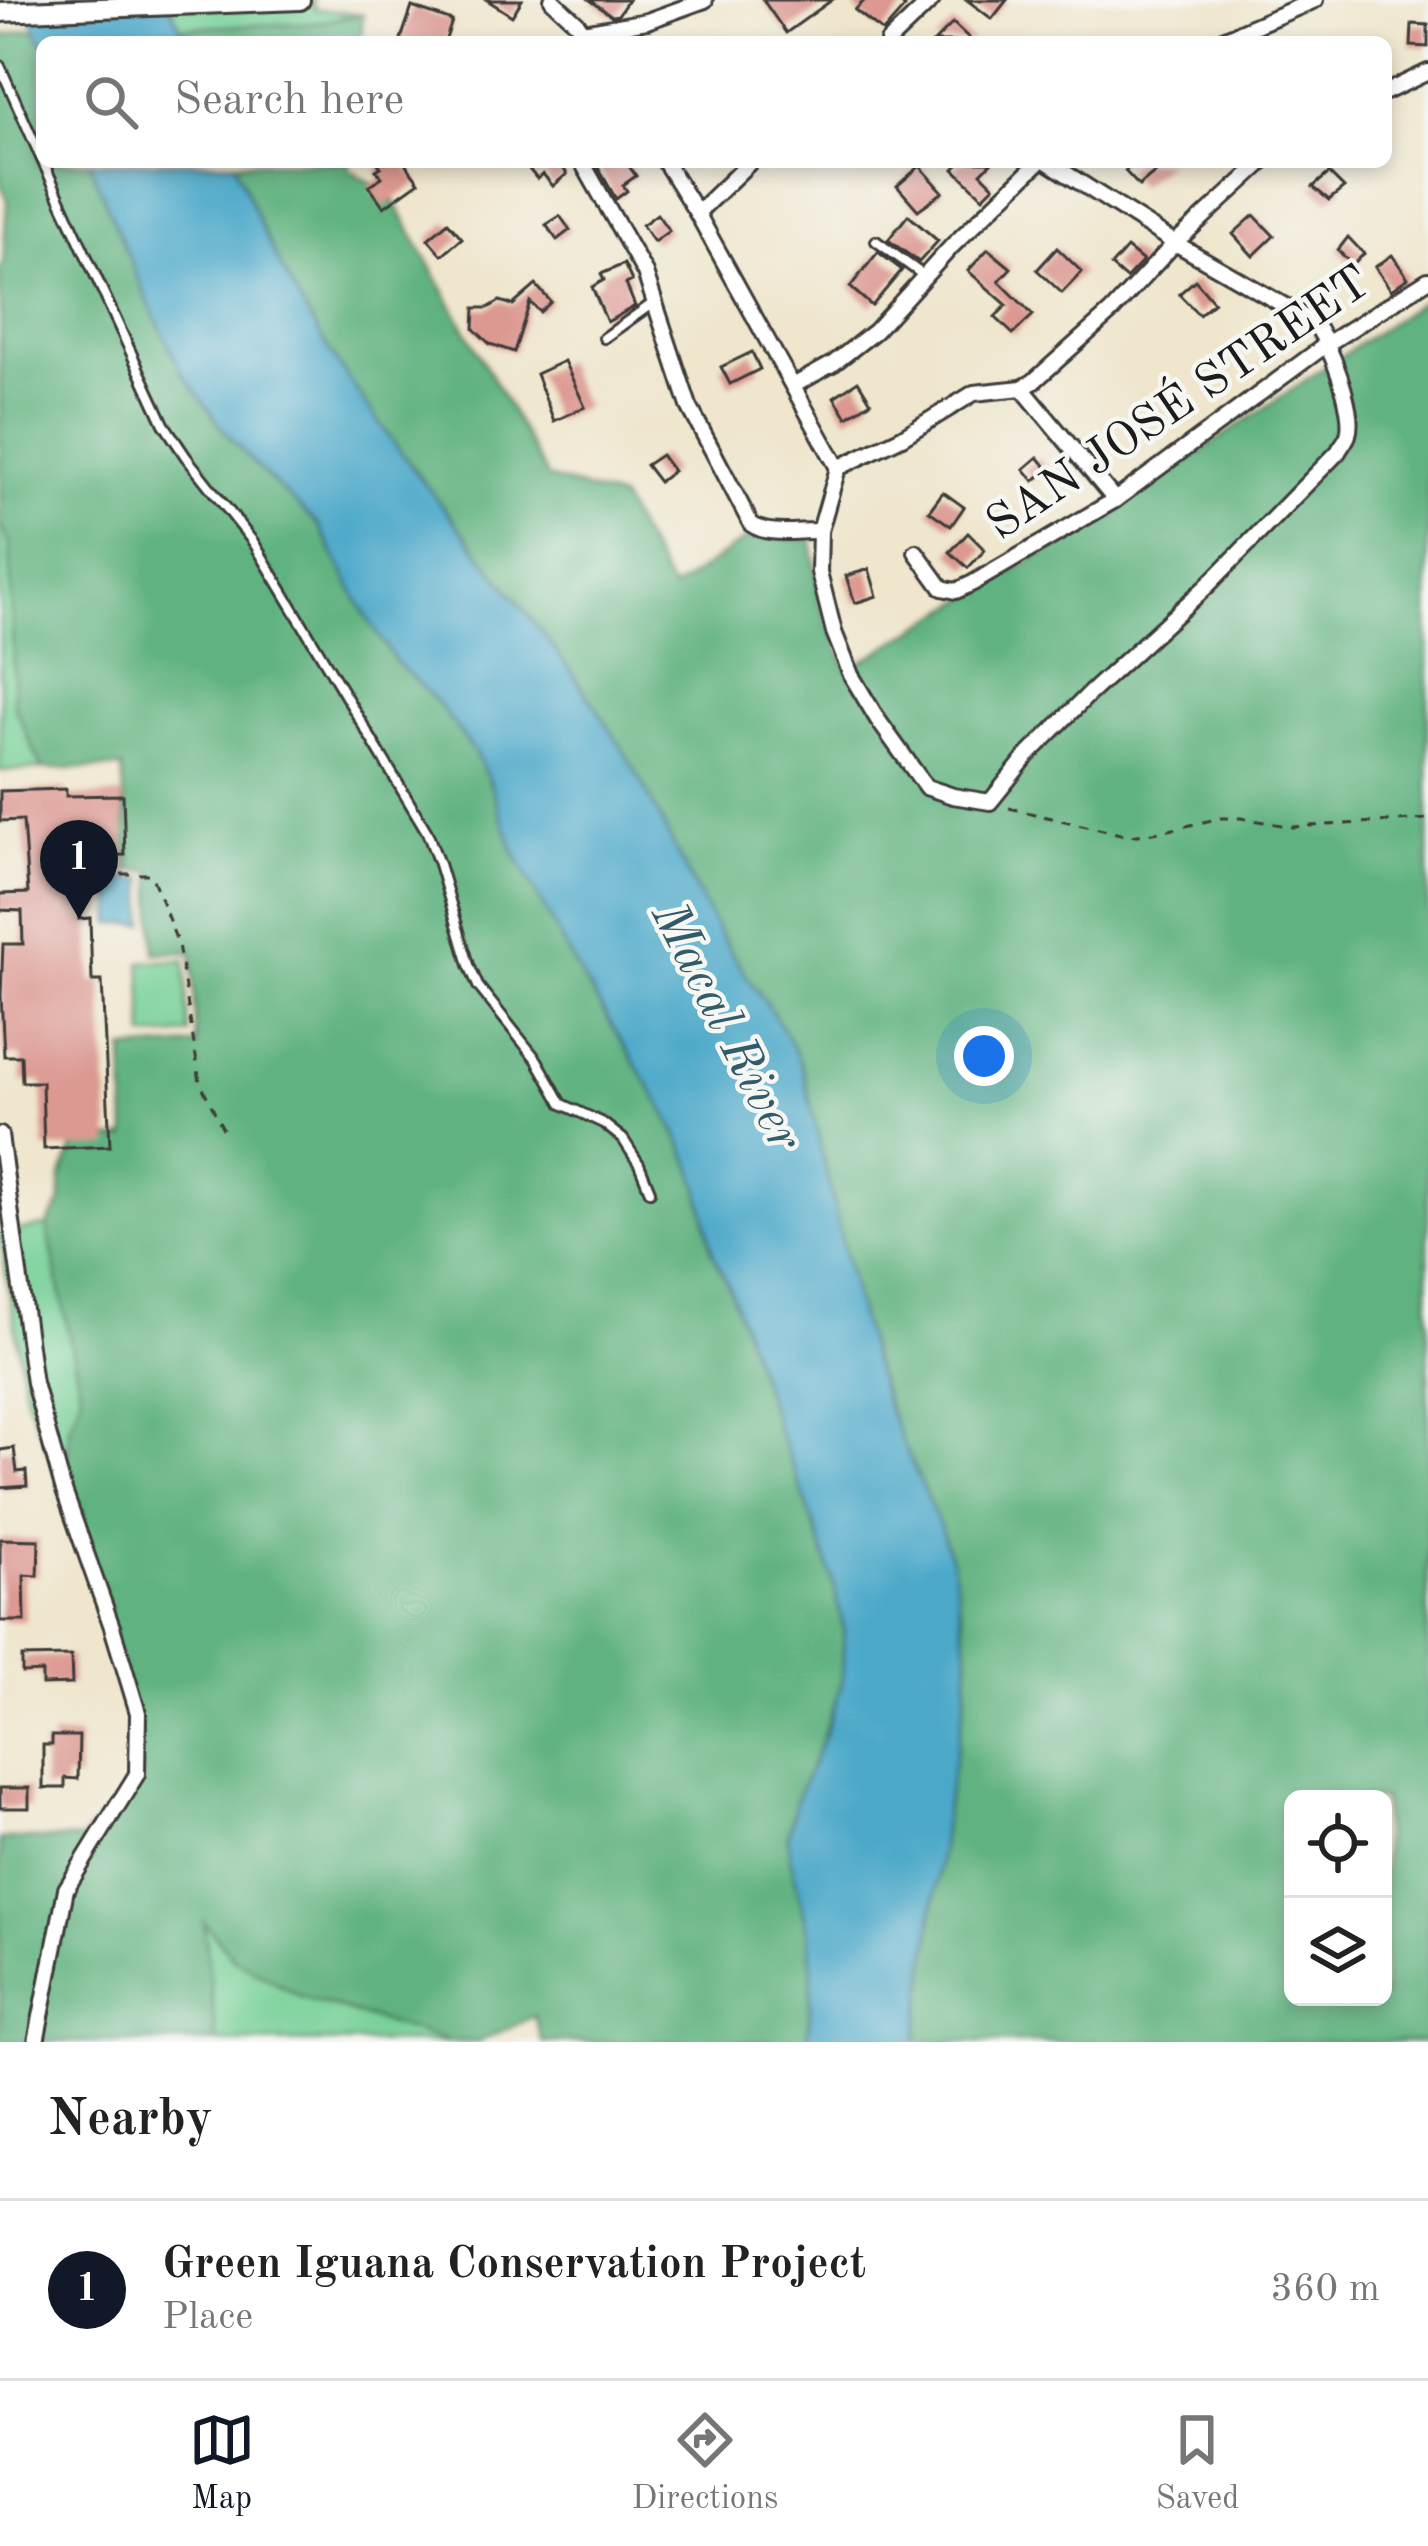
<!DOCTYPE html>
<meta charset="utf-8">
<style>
body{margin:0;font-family:"Old Standard TT",serif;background:#f2f2f2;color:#222}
.controls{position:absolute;right:36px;bottom:36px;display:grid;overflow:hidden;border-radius:18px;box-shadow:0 6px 18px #0003}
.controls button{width:108px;height:108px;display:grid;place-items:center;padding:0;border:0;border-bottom:3px solid #e0e0e0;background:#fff;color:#222;font:60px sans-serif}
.you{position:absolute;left:984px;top:1056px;width:42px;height:42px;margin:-30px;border:9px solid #fff;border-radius:50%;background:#1a73e8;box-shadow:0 0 0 18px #1a73e833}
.badge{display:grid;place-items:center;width:78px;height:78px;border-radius:50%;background:#111827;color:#fff;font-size:39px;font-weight:700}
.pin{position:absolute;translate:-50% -99px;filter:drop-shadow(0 3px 6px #0008)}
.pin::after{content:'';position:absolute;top:63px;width:42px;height:36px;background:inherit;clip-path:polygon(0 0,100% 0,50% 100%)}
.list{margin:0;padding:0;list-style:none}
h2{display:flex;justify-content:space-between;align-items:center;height:156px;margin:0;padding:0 48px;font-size:51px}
h2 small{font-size:39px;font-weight:400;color:#767676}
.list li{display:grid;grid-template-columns:78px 1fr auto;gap:36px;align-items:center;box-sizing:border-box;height:180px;padding:0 48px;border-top:3px solid #e0e0e0}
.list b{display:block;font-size:45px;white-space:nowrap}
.list p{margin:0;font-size:39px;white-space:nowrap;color:#767676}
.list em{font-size:39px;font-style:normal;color:#767676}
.icon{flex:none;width:66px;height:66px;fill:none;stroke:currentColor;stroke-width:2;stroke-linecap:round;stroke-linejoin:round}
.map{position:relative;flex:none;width:1428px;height:2042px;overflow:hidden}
.search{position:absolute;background:#fff;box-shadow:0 6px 18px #0003;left:36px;right:36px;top:36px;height:132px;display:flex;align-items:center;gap:30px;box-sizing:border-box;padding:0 42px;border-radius:18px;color:#767676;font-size:45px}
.sheet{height:336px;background:#fff}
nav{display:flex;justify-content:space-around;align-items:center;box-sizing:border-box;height:168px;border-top:3px solid #e0e0e0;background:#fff;font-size:33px;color:#767676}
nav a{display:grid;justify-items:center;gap:6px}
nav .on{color:#111827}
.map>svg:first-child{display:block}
</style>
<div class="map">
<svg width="1428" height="2042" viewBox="0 0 1428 2042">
<rect width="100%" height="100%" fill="#f6f6f2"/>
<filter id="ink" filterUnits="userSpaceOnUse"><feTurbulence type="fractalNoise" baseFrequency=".00833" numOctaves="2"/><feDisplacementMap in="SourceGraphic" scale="24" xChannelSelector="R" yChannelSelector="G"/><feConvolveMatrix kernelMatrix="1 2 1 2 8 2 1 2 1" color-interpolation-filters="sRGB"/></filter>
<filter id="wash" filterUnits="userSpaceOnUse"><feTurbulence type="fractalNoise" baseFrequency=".004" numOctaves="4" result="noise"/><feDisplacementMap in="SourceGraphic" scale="48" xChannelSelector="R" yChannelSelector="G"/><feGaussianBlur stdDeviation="2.7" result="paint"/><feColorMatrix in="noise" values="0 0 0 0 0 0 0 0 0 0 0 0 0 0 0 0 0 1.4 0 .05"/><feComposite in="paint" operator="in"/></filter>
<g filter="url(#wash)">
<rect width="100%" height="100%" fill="#efe6cd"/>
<g fill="#76d097" stroke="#49765a" stroke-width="3">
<polygon points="167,0 313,0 314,9 363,14 314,23 181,28"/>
<polygon points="0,522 10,543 14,706 43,769 0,771"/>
<polygon points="185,960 189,1034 145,1037 141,962"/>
<polygon points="47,1226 81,1395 69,1429 65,1492 26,1397 0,1234"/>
<polygon points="203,1920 233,1958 301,1997 450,2042 217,2042"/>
</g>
<g fill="#60b280" stroke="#3e674e" stroke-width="3" fill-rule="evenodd">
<polygon points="363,14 361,42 188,42 181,28 314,23"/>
<polygon points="26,30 37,30 42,43 42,162 89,162 147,300 181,371 227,434 256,466 319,526 368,619 396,662 434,699 474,751 489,780 514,852 577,969 668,1116 691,1163 700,1191 712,1251 730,1289 775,1422 808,1507 832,1577 844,1631 842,1683 814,1762 789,1852 808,1929 812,1972 808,2042 542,2042 534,2016 479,2042 450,2042 302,1997 233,1958 204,1922 217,2042 0,2042 0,1839 82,1839 130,1791 134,1712 65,1492 69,1429 81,1395 47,1226 61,1202 61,1178 76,1141 126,1138 124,1050 197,1045 192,952 155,953 152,871 129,870 122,768 43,769 14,706 10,543 0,522 0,267 3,263 7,201 0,180 0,37"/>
<path d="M 235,162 L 350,162 L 349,169 L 391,195 L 548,478 L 620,499 L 672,590 L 750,536 L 812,540 L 820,603 L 848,670 L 1123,504 L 1428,297 L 1428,2042 L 917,2042 L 946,1806 L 966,1696 L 968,1657 L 962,1612 L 872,1361 L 855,1300 L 803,1070 C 783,1019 745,979 718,931 C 689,881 666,828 638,777 C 617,737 591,699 564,662 C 445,502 302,354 235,162 ZM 1293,1799 L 1383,1799 L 1383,1997 L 1293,1997 Z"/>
</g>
<g fill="#4ba8c9" stroke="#346272" stroke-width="3">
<polygon points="23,0 167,0 188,42 42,43"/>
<path d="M 89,162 L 235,162 C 302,353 445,503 564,662 C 591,699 617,737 639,777 C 666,828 689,881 718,931 C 745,979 783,1019 803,1070 L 855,1300 L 872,1361 L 888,1410 L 939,1524 L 952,1562 L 968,1657 L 966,1696 L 946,1806 L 917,2042 L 808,2042 L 812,1972 L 808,1929 L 789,1852 L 788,1835 L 797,1797 L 826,1732 L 842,1683 L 844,1631 L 832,1577 L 808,1507 L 775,1422 L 730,1289 L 712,1251 L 700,1191 L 691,1163 L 668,1116 L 577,969 L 514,852 L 489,780 L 474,751 L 434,699 L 396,662 L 368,619 L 319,526 L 256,466 L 227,434 L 181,371 L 147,300 Z"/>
<polygon points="144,878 145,924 112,924 112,879"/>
</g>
<g id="blocks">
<g fill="#dc9891">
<polygon points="487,0 522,0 512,16"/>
<polygon points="590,0 628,0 618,15 612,16"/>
<polygon points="763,0 832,0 786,33"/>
<polygon points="865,0 897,0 905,7 883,32 855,10"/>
<polygon points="967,0 1007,0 992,19"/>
<polygon points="412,7 452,21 445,42 400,42"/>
<polygon points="953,23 973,42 934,42"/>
<polygon points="1412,24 1428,25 1428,47 1411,46"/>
<polygon points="377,162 404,162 419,182 384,207 369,186 382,177 376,170 381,167"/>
<polygon points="523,162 559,162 567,174 553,186 543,174 537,179"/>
<polygon points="595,162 626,162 636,176 623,185 627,191 616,199"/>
<polygon points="961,162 992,162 981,173 994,186 983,197 954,169"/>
<polygon points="1136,162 1168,162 1139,186 1125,171"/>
<polygon points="920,166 943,192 918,210 897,186"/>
<polygon points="1329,173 1344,188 1329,200 1313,187"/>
<polygon points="657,214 669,231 654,242 642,225"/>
<polygon points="908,215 938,241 919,262 888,240"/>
<polygon points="1254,215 1274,236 1253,256 1233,234"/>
<polygon points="560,216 570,230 557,240 546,225"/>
<polygon points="448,222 462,238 442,255 428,239"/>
<polygon points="1348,237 1364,254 1352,265 1338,250"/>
<polygon points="1057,248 1082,272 1062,293 1037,270"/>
<polygon points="1127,248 1143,261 1126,279 1111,266"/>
<polygon points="988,249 1011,268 999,281 1033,315 1013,334 995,317 1007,305 968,271"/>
<polygon points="878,252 902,270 872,306 850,287"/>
<polygon points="1392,255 1408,278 1391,290 1375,267"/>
<polygon points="624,264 632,281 626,284 635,306 607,322 592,287 604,280 601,274"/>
<polygon points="1195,280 1214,302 1199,315 1179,294"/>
<polygon points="536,285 551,302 540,312 530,302 514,352 490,344 474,329 475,308 488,308 500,301 513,305"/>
<polygon points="752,352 760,369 730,384 721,367"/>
<polygon points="564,361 585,407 554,421 536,374"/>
<polygon points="858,381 871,402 847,417 834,397"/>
<polygon points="661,455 673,471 659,482 646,465"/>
<polygon points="1038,457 1048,469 1034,481 1024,469"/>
<polygon points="943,492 964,507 951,526 929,511"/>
<polygon points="968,533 985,550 968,568 950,552"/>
<polygon points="869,569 877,596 855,603 846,576"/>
<polygon points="66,789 66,796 123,795 125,855 69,856 71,894 79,894 79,919 90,918 92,981 102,981 110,1146 44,1149 42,1082 22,1082 21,1056 4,1056 1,995 3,944 23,944 22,911 0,910 0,894 28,893 23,820 0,821 0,791"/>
<polygon points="14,1448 17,1472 26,1471 27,1486 0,1488 0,1450"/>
<polygon points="0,1539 39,1540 38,1576 24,1575 25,1621 0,1621"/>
<polygon points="71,1656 72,1684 42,1685 42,1672 22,1673 22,1657"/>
<polygon points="52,1736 79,1736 78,1779 65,1778 65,1788 43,1788 43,1745 52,1745"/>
<rect x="0" y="1788" width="29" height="20"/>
</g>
</g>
</g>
<g filter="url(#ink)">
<use href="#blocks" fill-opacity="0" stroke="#3c3a37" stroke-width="3"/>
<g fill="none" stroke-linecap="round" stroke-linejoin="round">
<g stroke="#3c3a37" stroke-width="14">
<g id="service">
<polyline points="0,66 42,160"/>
<polyline points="43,162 164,424 186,457 254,543 427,832 439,864 469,965 478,986 537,1060 562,1104 603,1123 623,1139 639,1164 650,1191"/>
<polyline points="876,241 923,275"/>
<polyline points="604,338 656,301"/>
</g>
</g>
<g stroke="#3c3a37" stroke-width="20">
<g id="minor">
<polyline points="552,0 577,23 589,42"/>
<polyline points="583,32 647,21 705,0"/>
<polyline points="888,42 932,0"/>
<polyline points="1216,42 1315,0"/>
<polyline points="1386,92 1428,72"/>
<path d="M 582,162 L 645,273 L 689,406 L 751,524 C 769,537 799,530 820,531"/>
<polyline points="665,162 697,213 838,468"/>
<path d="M 1048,162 L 1175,243 L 1313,322 C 1329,339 1356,412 1348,435 C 1346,441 1341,446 1338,452 L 1207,586 L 1090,693 L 1027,756 L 990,802 L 953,796 L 926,787 L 878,720 L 851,675 L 834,632 L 819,572 L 820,531 L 838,468 L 902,437 L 974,393 L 1022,388 L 1033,382 L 1111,312 L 1175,243 L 1263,162"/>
<polyline points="697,213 750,162"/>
<polyline points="793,386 834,363 875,331 952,246 1039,162"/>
<polyline points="1022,388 1115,500"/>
<polyline points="916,552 942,588 956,591 973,583 1115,500 1327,344 1428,280"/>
<polyline points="0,1135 34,1383 63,1488 112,1627 138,1713 137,1774 66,1889 36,2042"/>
</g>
</g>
<g stroke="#3c3a37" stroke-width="24">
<polyline id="secondary" points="0,12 300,0"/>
</g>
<g stroke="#3c3a37" stroke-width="3" stroke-dasharray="9 9" stroke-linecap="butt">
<polyline points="1009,808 1129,836 1161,832 1220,818 1241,818 1293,827 1428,819"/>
<polyline points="85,874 151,874 178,944 200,1082 227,1137"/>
</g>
<use href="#service" stroke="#fff" stroke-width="8"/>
<use href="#minor" stroke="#fff" stroke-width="14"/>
<use href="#secondary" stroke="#fff" stroke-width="18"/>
</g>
</g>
<g text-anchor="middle" stroke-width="9" stroke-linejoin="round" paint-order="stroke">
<g font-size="48" fill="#1c1c1c" stroke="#f6f6f2">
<text transform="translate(1177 401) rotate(-34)" y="17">SAN JOSÉ STREET</text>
</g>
<g font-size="51" font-style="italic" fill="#315b6a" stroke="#f6f6f2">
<text transform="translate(729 1025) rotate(63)" y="18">Macal River</text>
</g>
</g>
</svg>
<div class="controls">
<button><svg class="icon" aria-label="locate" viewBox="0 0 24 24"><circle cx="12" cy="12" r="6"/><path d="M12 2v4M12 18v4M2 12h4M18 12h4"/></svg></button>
<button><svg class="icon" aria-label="layers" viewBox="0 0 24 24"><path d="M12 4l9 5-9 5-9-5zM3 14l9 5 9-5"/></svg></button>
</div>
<div class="you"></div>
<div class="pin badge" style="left:79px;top:919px">1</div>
<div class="search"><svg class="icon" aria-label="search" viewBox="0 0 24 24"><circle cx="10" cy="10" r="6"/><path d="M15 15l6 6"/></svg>Search here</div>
</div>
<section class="sheet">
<h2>Nearby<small></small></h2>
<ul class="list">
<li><span class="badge">1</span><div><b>Green Iguana Conservation Project</b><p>Place</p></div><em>360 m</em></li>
</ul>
</section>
<nav>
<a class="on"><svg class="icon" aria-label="map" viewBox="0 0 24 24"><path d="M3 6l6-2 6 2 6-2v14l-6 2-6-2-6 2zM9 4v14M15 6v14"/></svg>Map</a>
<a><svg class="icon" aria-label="directions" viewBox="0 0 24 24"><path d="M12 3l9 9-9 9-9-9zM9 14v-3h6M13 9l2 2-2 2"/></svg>Directions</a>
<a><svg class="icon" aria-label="saved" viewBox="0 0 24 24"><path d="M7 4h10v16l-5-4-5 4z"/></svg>Saved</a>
</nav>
